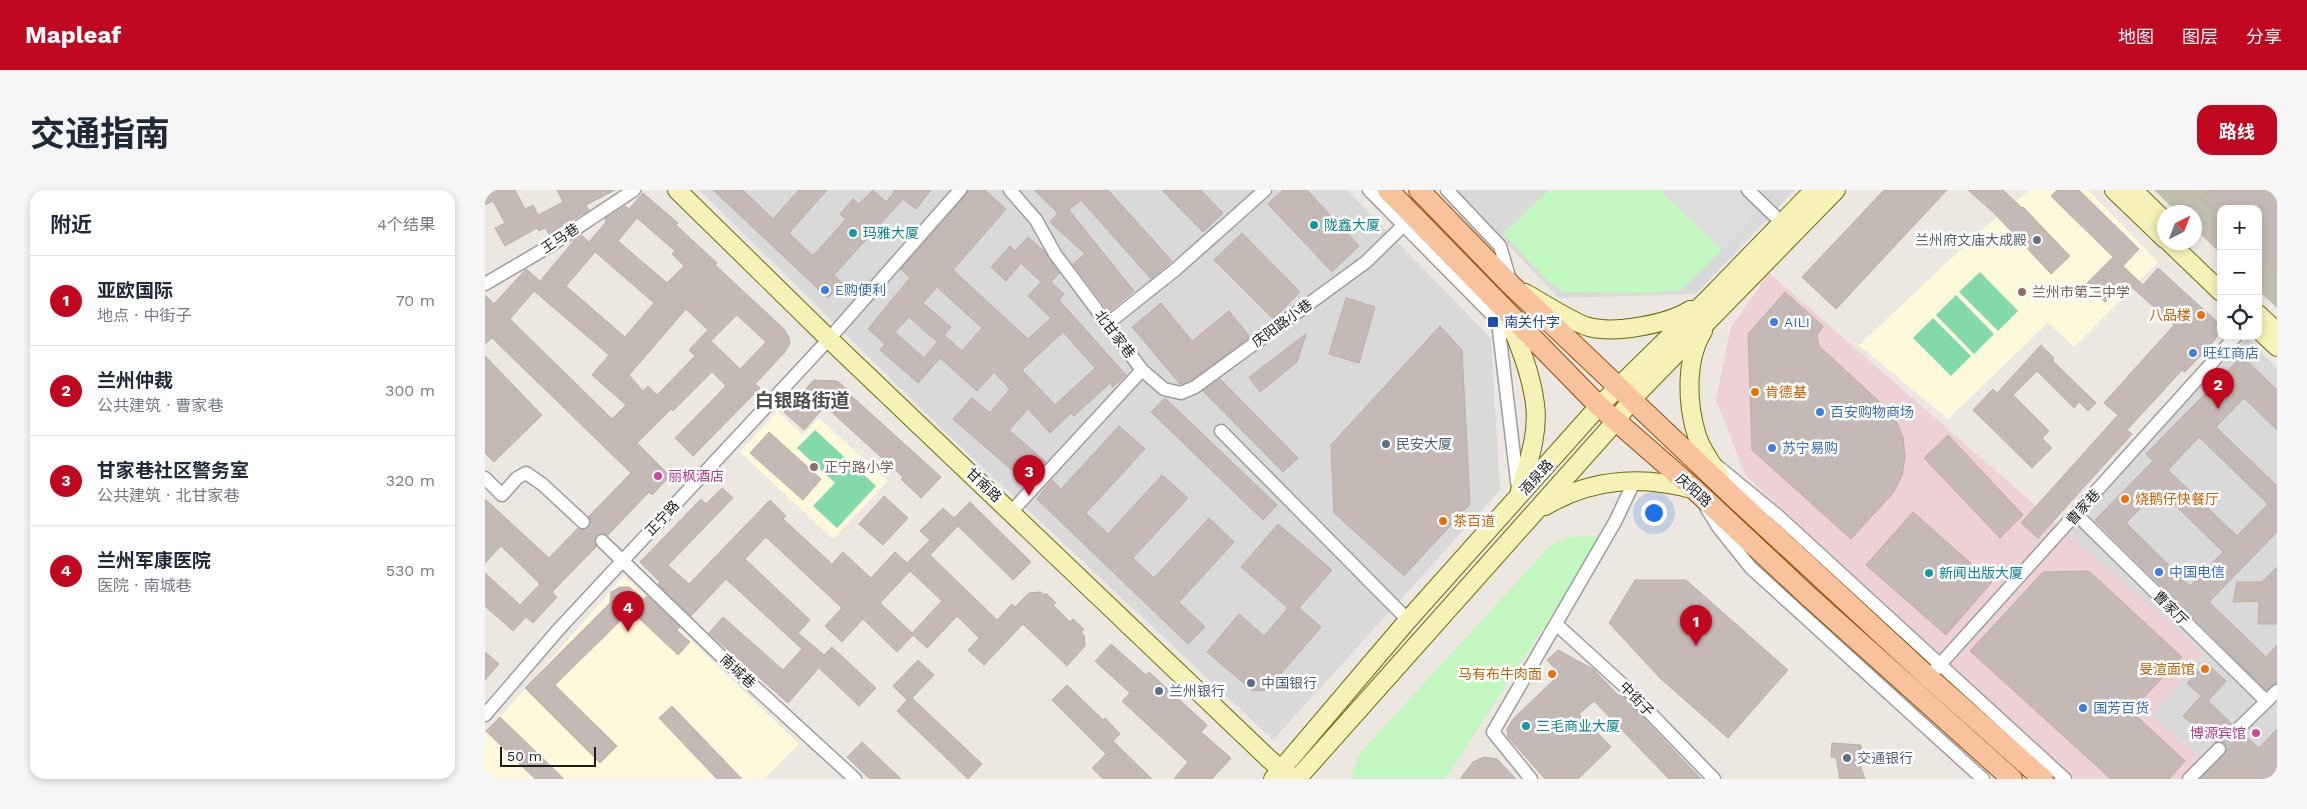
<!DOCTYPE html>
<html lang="zh">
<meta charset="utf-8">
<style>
body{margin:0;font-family:"Work Sans","Noto Sans SC",sans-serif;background:#f6f6f7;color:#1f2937}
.controls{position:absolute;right:15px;top:15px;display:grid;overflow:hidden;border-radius:10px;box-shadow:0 2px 8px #0003}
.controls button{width:45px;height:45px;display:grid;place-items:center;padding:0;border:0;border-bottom:1px solid #e0e1e3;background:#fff;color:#1f2937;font:25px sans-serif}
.compass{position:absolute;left:1672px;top:15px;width:45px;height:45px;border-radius:50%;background:#fff;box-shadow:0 2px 8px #0003;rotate:42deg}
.scale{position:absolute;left:15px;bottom:12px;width:96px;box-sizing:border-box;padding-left:5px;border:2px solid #1c1c1c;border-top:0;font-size:14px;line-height:18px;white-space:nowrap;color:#1c1c1c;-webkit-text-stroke:4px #fff;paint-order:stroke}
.you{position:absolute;left:1168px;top:322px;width:18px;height:18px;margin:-12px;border:4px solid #fff;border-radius:50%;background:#1a73e8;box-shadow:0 0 0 8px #1a73e833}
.badge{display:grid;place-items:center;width:32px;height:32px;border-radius:50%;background:#c00821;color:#fff;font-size:16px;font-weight:700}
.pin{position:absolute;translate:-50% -41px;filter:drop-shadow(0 1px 2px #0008)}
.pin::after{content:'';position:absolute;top:26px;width:18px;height:15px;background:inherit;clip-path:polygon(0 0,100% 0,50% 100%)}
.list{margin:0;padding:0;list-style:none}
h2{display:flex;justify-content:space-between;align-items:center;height:65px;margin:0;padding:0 20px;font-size:21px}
h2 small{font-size:16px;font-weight:400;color:#747a83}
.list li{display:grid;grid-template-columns:32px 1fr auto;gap:15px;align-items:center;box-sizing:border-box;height:90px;padding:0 20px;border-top:1px solid #e0e1e3}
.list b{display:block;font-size:19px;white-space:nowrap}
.list p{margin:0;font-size:16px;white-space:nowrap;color:#747a83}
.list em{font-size:16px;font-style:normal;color:#747a83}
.icon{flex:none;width:28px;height:28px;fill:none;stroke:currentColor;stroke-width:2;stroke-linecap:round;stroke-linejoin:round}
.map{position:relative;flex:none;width:1792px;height:589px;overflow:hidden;border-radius:15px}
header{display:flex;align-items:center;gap:30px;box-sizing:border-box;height:70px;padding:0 25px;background:#c00821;color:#fff}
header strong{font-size:24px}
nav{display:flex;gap:28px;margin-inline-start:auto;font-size:18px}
.intro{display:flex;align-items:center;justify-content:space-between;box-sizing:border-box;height:120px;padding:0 30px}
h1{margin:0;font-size:35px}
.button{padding:12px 22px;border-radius:15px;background:#c00821;color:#fff;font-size:18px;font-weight:700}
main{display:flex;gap:30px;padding:0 30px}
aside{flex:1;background:#fff;border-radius:15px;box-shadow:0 2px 8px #0003}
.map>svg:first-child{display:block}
</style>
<header>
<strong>Mapleaf</strong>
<nav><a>地图</a><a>图层</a><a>分享</a></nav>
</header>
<div class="intro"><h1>交通指南</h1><a class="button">路线</a></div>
<main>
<aside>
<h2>附近<small>4个结果</small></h2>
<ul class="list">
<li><span class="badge">1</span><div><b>亚欧国际</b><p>地点 · 中街子</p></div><em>70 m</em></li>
<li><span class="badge">2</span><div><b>兰州仲裁</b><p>公共建筑 · 曹家巷</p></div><em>300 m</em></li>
<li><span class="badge">3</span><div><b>甘家巷社区警务室</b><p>公共建筑 · 北甘家巷</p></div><em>320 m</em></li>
<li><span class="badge">4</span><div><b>兰州军康医院</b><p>医院 · 南城巷</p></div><em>530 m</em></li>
</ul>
</aside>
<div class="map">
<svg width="1792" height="589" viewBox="0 0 1792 589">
<rect width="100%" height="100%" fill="#ede7e2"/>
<g fill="#dad9d9">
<polygon points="214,0 862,0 1006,148 1015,300 788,550 460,242"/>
<polygon points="970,0 1310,0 1211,104 1074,108"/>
<polygon points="1762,148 1792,178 1792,589 1709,589 1724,573 1667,527 1578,339"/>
</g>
<polygon fill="#eed1d4" points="1284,83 1719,463 1667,527 1724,574 1709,589 1590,589 1260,285 1231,209 1246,137"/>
<g fill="#fdf9da">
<polygon points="1545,0 1603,0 1673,72 1589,157 1563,133 1463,229 1374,155 1501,36"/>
<polygon points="292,221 318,245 334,228 403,291 348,349 255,262"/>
<polygon points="139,386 314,554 279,589 0,589 0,544"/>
</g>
<polygon fill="#c1beae" points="1669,0 1792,0 1792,118 1773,100 1773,19 1736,19 1736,64 1710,39 1710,22 1692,22"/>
<g fill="#c2f7bf">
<polygon points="1064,0 1175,0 1237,60 1196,100 1159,103 1078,102 1062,90 1018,44"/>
<polygon points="1095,346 1111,346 1111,357 960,589 867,589 868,579 876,562 1065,356 1081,348"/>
</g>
<g fill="#82daab">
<polygon points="1495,82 1533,121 1513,141 1474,102"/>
<polygon points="1471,105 1509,144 1489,164 1451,125"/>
<polygon points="1448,128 1486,166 1466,186 1428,148"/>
<polygon points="330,240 391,296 352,338 328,316 350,293 312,258"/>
</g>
<polygon fill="#dcdcdc" points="1175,0 1253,0 1274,20 1237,60"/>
<g fill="#c4b9b5" stroke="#beaca5" fill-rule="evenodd">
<polygon points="0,0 30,0 40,19 48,15 53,25 78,12 72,0 130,0 101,15 104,20 64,44 60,38 54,41 52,38 20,56 10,38 20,33 8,11 0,15"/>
<polygon points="228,0 258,0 288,29 314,0 342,0 304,43 328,66 361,29 355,24 368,9 374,14 388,0 401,12 410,1 408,0 446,0 431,19 418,9 349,85 357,93 343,108"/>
<path d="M 483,0 L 500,0 L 521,19 L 468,80 L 543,149 L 566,128 L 543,106 L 556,92 L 536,73 L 521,91 L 506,77 L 525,56 L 530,61 L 543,47 L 560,62 L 574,83 L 566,92 L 579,104 L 574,110 L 641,185 L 628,197 L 625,193 L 589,226 L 586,223 L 565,243 L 543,219 L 524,240 L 561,272 L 542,293 L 468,229 L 487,208 L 505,223 L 525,199 L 509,182 L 492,201 L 455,168 L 433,193 L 395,160 L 400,154 L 383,139 L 425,88 L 416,79 L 481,5 ZM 452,97 L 497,138 L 477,161 L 459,145 L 466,137 L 438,113 ZM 424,127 L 452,152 L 439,168 L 410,142 ZM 578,142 L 610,178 L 570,215 L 537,180 Z"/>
<polygon points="549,0 623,0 687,71 666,89 596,10 584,20 649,101 624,121 588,74 600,64 565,32 573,23"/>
<polygon points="677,0 716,0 738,23 718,42"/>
<polygon points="798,0 822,0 874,56 847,82 783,14"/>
<polygon points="1399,0 1462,0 1351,119 1317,87"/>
<polygon points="1483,0 1518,0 1537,18 1538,17 1585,66 1566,84 1509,23"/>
<polygon points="1572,0 1594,0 1654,59 1638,76 1658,95 1673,78 1728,128 1731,131 1734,141 1730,150 1700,182 1697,180 1642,240 1647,244 1553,348 1536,333 1633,225 1619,213 1689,135 1640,91 1620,112 1601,94 1628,67 1566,6"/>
<polygon points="1724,0 1792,0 1792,82 1773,63 1773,19 1736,19 1736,27 1716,8"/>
<path d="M 158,3 L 193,33 L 191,35 L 232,73 L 230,75 L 299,139 L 304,148 L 305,153 L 300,162 L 270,194 L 275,198 L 208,266 L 190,248 L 241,196 L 227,182 L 188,221 L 186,219 L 152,253 L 185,286 L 167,305 L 164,302 L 123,345 L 118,343 L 112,345 L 109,350 L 111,357 L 67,402 L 72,407 L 48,433 L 41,427 L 28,441 L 0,416 L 0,383 L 35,415 L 55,394 L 16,356 L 0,373 L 0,309 L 64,368 L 93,338 L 97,340 L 104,338 L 106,333 L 104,326 L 146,283 L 7,148 L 0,154 L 0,105 L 9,114 L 41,79 L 55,91 L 91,48 L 96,45 L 104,52 L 121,32 L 120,29 L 140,16 L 144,19 ZM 152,28 L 190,61 L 187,64 L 199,76 L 182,93 L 133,51 ZM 110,62 L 169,113 L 140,147 L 81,96 ZM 49,101 L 124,165 L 107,185 L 141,215 L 127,229 L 25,129 ZM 201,119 L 223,140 L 204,160 L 210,166 L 172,205 L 163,196 L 158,201 L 144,185 ZM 252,125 L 281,152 L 255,179 L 226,151 Z"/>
<polygon points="757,43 815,102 788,129 729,70"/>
<polygon points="1300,102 1338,136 1332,145 1334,156 1397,214 1410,229 1418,247 1420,267 1417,286 1408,303 1366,349 1267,260 1263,144"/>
<polygon points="861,108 890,117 874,173 844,164"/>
<polygon points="676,113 707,151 744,121 765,147 706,190 695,194 647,137"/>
<polygon points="955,136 977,160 985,314 919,386 849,323 846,255"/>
<polygon points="821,144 812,172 775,202 764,187"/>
<polygon points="1556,155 1569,168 1567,170 1611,213 1603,221 1594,212 1589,218 1552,181 1528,205 1564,241 1557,248 1567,258 1547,278 1488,220 1508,199 1512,203"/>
<polygon points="0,166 57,225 9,272 0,263"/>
<path d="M 1757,166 L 1792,200 L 1792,240 L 1759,208 L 1731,237 L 1792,296 L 1792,342 L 1724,412 L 1781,467 L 1792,455 L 1792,493 L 1781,500 L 1610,330 L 1668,271 L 1661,264 ZM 1714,247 L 1783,314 L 1752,346 L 1683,280 ZM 1674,299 L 1738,362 L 1705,396 L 1641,333 Z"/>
<polygon points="735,189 813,268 798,282 718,201"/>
<polygon points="329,190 352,191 363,200 362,202 456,287 436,308 416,289 418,287 340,216 319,240 299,222"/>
<polygon points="680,208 792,315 778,330 666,222"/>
<polygon points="634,236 660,259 601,323 623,344 677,285 703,308 648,368 669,388 724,328 749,352 694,412 720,437 703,454 552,309 567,290 576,299"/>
<polygon points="284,242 336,289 318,310 265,263"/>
<polygon points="1463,245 1538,325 1515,348 1439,268"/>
<path d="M 237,298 L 248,308 L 183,375 L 204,394 L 285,310 L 301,326 L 298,329 L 347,374 L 358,362 L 386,388 L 410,362 L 422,373 L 445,350 L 435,341 L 458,318 L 469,328 L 485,312 L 546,372 L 528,390 L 473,336 L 445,365 L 512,430 L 527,414 L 530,417 L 544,403 L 556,402 L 559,405 L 561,403 L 571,413 L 568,415 L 585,432 L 588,429 L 599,439 L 596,442 L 599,445 L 600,456 L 582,476 L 538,434 L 499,475 L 483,460 L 494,448 L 472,426 L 442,458 L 428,445 L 412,462 L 378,429 L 357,452 L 340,436 L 357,418 L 281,347 L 260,369 L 325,430 L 313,443 L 339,465 L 347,457 L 391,498 L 374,516 L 334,478 L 303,513 L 224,443 L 238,427 L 298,480 L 317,459 L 241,389 L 206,426 L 173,394 L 175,392 L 155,372 L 216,309 L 221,314 ZM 425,381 L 457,411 L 427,443 L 395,413 Z"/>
<polygon points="399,306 423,328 398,355 374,334"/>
<polygon points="1428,322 1507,392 1461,445 1381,375"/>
<polygon points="793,334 847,380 814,418 836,437 782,500 768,501 722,462 754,424 779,446 803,418 756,377"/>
<polygon points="1792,377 1792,434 1773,434 1774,411 1748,412 1752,392 1777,392"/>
<polygon points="1604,381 1697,467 1646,521 1700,571 1684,589 1626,589 1485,461 1558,382"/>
<polygon points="1150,390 1201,390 1303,480 1243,548 1175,488 1124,433"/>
<polygon points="135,397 144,397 159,409 162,406 195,437 192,440 205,452 193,465 140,415 139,427 70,495 132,556 115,573 40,498 125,413 126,402"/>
<polygon points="626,454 661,485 664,482 722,535 716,542 746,568 727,589 689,589 703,572 637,511 645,503 610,471"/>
<polygon points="1073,460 1108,479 1134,506 1136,504 1216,589 1184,589 1109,511 1094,524 1126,557 1093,589 1060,589 1023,547 1022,539 1028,529 1075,484 1062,470"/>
<polygon points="0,462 14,474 0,490"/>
<polygon points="433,470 449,485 427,508 497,574 483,589 412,521 422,510 408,496"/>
<polygon points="1721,473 1741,491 1723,511 1747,534 1745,541 1748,545 1755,547 1759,545 1774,558 1792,539 1792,589 1715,589 1742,561 1739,553 1732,551 1728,553 1698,526 1716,506 1702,493"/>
<polygon points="582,495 618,530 620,528 635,544 628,551 667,589 618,589 607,578 621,564 567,510"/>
<polygon points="187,516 257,589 232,589 174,528"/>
<polygon points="15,527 79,589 50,589 1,541"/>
<polygon points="377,552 416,589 385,589 362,567"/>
<polygon points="1347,553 1376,555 1376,578 1380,589 1355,589 1351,568 1346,567"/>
<polygon points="999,567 1012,569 1031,589 975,589 988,572"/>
</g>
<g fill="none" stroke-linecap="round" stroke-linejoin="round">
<g stroke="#c3beba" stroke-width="12" stroke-dasharray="12 6" stroke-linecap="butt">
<polyline points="98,332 117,351"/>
<polyline points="1734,559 1753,539"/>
</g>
<g stroke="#9d9d9d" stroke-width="15">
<g id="street">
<polyline points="525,0 551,30 570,64 657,180 679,199 696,203 710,197 881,72 928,26"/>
<polyline points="884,0 1028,146"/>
<polyline points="962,0 1015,56 1025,90"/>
<polyline points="1263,0 1297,33"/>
<polyline points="0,94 63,57 149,0"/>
<polyline points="1013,132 1033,299"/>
<polyline points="622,134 690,80 780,0"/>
<polyline points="736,241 923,430"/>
<polyline points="1231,275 1292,325 1580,589"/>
<polyline points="0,288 17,305 32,288 41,283 57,294 98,332"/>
<polyline points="1222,319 1234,338 1266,378 1498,589"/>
<polyline points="527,321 657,180"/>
<polyline points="1591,324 1781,511"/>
<polyline points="117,351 238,468 370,589"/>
<polyline points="1071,434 1137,494 1229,589"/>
<polyline points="1450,480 1751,146"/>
<polyline points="0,525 74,439 344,149 475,0"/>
<polyline points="1753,539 1792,501"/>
<polyline points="1046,589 1008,542 1130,332 1150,290"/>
<polyline points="1704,589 1734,559"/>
</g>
</g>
<g stroke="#6d6a09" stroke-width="20">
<g id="secondary">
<polyline points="192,0 344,149 784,569 808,589"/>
<polyline points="1629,0 1680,49"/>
<polyline points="1648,0 1680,31"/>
<polyline points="1684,52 1736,102"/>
<path d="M 1040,103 C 1055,111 1090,134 1104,137 C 1130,144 1183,134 1205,120"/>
<path d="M 1021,123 C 1033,152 1046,182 1050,214 C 1054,243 1043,273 1035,301"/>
<polyline points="1773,124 1792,142"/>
<polyline points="1773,139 1792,157"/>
<path d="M 1218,141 C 1200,170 1202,215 1212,246 C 1217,261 1226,273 1235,286"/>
<path d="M 1060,316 C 1108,288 1157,285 1210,300"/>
<polyline points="788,589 923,430 1114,216 1221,111 1329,0"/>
<polyline points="812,589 1131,231 1147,209 1351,0"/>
</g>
</g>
<g stroke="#8e4e06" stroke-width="22">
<g id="primary">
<polyline points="903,0 1114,216 1210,300 1322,405 1527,589"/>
<polyline points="934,0 1026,95 1251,309 1442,486 1558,589"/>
</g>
</g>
<use href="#street" stroke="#fff" stroke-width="12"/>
<use href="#secondary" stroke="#f6f1b6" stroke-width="18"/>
<use href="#primary" stroke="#f8c39c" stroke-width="20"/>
</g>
<g fill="#0f9aa8" stroke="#fff" stroke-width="2">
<circle cx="829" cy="35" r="5"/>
<circle cx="368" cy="43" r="5"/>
<circle cx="1444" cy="383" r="5"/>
<circle cx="1041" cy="536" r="5"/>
</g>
<circle fill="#6b7280" stroke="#fff" stroke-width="2" cx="1552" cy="50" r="5"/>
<g fill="#3f7fe0" stroke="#fff" stroke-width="2">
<circle cx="340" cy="100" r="5"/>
<circle cx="1289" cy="132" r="5"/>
<circle cx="1708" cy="163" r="5"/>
<circle cx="1335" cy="222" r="5"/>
<circle cx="1287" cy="258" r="5"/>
<circle cx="1674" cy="382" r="5"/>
<circle cx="1598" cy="518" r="5"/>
</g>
<g fill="#8d6e63" stroke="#fff" stroke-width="2">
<circle cx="1537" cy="102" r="5"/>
<circle cx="329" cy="277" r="5"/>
</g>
<g fill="#e8710a" stroke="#fff" stroke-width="2">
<circle cx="1716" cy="125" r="5"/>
<circle cx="1270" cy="202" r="5"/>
<circle cx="1640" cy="309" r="5"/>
<circle cx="958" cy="331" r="5"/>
<circle cx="1720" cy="479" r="5"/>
<circle cx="1067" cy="484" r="5"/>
</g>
<rect fill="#1a4fb4" stroke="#fff" stroke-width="2" x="1002" y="126" width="12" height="12" rx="2.5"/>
<g fill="#5c6f8a" stroke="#fff" stroke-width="2">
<circle cx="901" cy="254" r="5"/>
<circle cx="766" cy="493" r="5"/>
<circle cx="674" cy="501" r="5"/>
<circle cx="1362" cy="568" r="5"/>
</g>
<g fill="#d1479c" stroke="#fff" stroke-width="2">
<circle cx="173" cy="286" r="5"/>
<circle cx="1771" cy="543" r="5"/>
</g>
<g text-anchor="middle" stroke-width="5" stroke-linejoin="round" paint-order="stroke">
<g font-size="14" fill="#0d838f" stroke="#fff" text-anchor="start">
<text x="839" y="40">陇鑫大厦</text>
<text x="378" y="48">玛雅大厦</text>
<text x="1454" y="388">新闻出版大厦</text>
<text x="1051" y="541">三毛商业大厦</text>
</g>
<g font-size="14" fill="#1c1c1c" stroke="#fff">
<text transform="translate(75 48) rotate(-33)" y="5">王马巷</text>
<text transform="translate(797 133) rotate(-36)" y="5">庆阳路小巷</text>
<text transform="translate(630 144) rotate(53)" y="5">北甘家巷</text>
<text transform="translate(1051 287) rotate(-48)" y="5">酒泉路</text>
<text transform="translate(499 295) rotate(43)" y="5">甘南路</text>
<text transform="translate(1209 300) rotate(42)" y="5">庆阳路</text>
<text transform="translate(1598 317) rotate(-48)" y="5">曹家巷</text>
<text transform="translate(177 328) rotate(-47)" y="5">正宁路</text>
<text transform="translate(1686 418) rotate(45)" y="5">曹家厅</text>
<text transform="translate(253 481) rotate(43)" y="5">南城巷</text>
<text transform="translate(1152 509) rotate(46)" y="5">中街子</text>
</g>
<g font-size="14" fill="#5b616d" stroke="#fff" text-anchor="end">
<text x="1542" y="55">兰州府文庙大成殿</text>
</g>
<g font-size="14" fill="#366cbe" stroke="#fff" text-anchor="start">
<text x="350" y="105">E购便利</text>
<text x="1299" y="137">AILI</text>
<text x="1718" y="168">旺红商店</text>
<text x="1345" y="227">百安购物商场</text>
<text x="1297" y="263">苏宁易购</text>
<text x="1684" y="387">中国电信</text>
<text x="1608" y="523">国芳百货</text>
</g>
<g font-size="14" fill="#785e54" stroke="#fff" text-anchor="start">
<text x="1547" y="107">兰州市第二中学</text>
<text x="339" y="282">正宁路小学</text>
</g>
<g font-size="14" fill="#c56008" stroke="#fff" text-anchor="end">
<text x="1706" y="130">八品楼</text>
<text x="1280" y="207" text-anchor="start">肯德基</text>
<text x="1650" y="314" text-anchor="start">烧鹅仔快餐厅</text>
<text x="968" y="336" text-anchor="start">茶百道</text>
<text x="1710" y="484">旻渲面馆</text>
<text x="1057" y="489">马有布牛肉面</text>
</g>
<g font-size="14" fill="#164399" stroke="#fff" text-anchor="start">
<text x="1019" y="137">南关什字</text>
</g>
<g font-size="14" fill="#4e5e75" stroke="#fff" text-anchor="start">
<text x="911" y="259">民安大厦</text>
<text x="776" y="498">中国银行</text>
<text x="684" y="506">兰州银行</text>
<text x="1372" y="573">交通银行</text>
</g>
<g font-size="14" fill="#b23c85" stroke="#fff" text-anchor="start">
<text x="183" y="291">丽枫酒店</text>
<text x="1761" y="548" text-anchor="end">博源宾馆</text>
</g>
<g font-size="19" font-weight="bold" fill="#4f4f4f" stroke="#fff">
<text x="317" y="217">白银路街道</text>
</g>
</g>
</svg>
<div class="controls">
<button>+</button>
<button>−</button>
<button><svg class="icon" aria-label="locate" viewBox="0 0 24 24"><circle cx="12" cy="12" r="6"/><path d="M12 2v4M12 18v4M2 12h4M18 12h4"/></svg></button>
</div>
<svg class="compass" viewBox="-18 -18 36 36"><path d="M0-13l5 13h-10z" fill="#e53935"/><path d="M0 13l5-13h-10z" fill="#747a83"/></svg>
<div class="scale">50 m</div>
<div class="you"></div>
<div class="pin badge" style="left:1211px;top:456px">1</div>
<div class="pin badge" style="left:1733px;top:219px">2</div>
<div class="pin badge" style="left:544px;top:306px">3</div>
<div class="pin badge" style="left:143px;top:442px">4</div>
</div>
</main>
